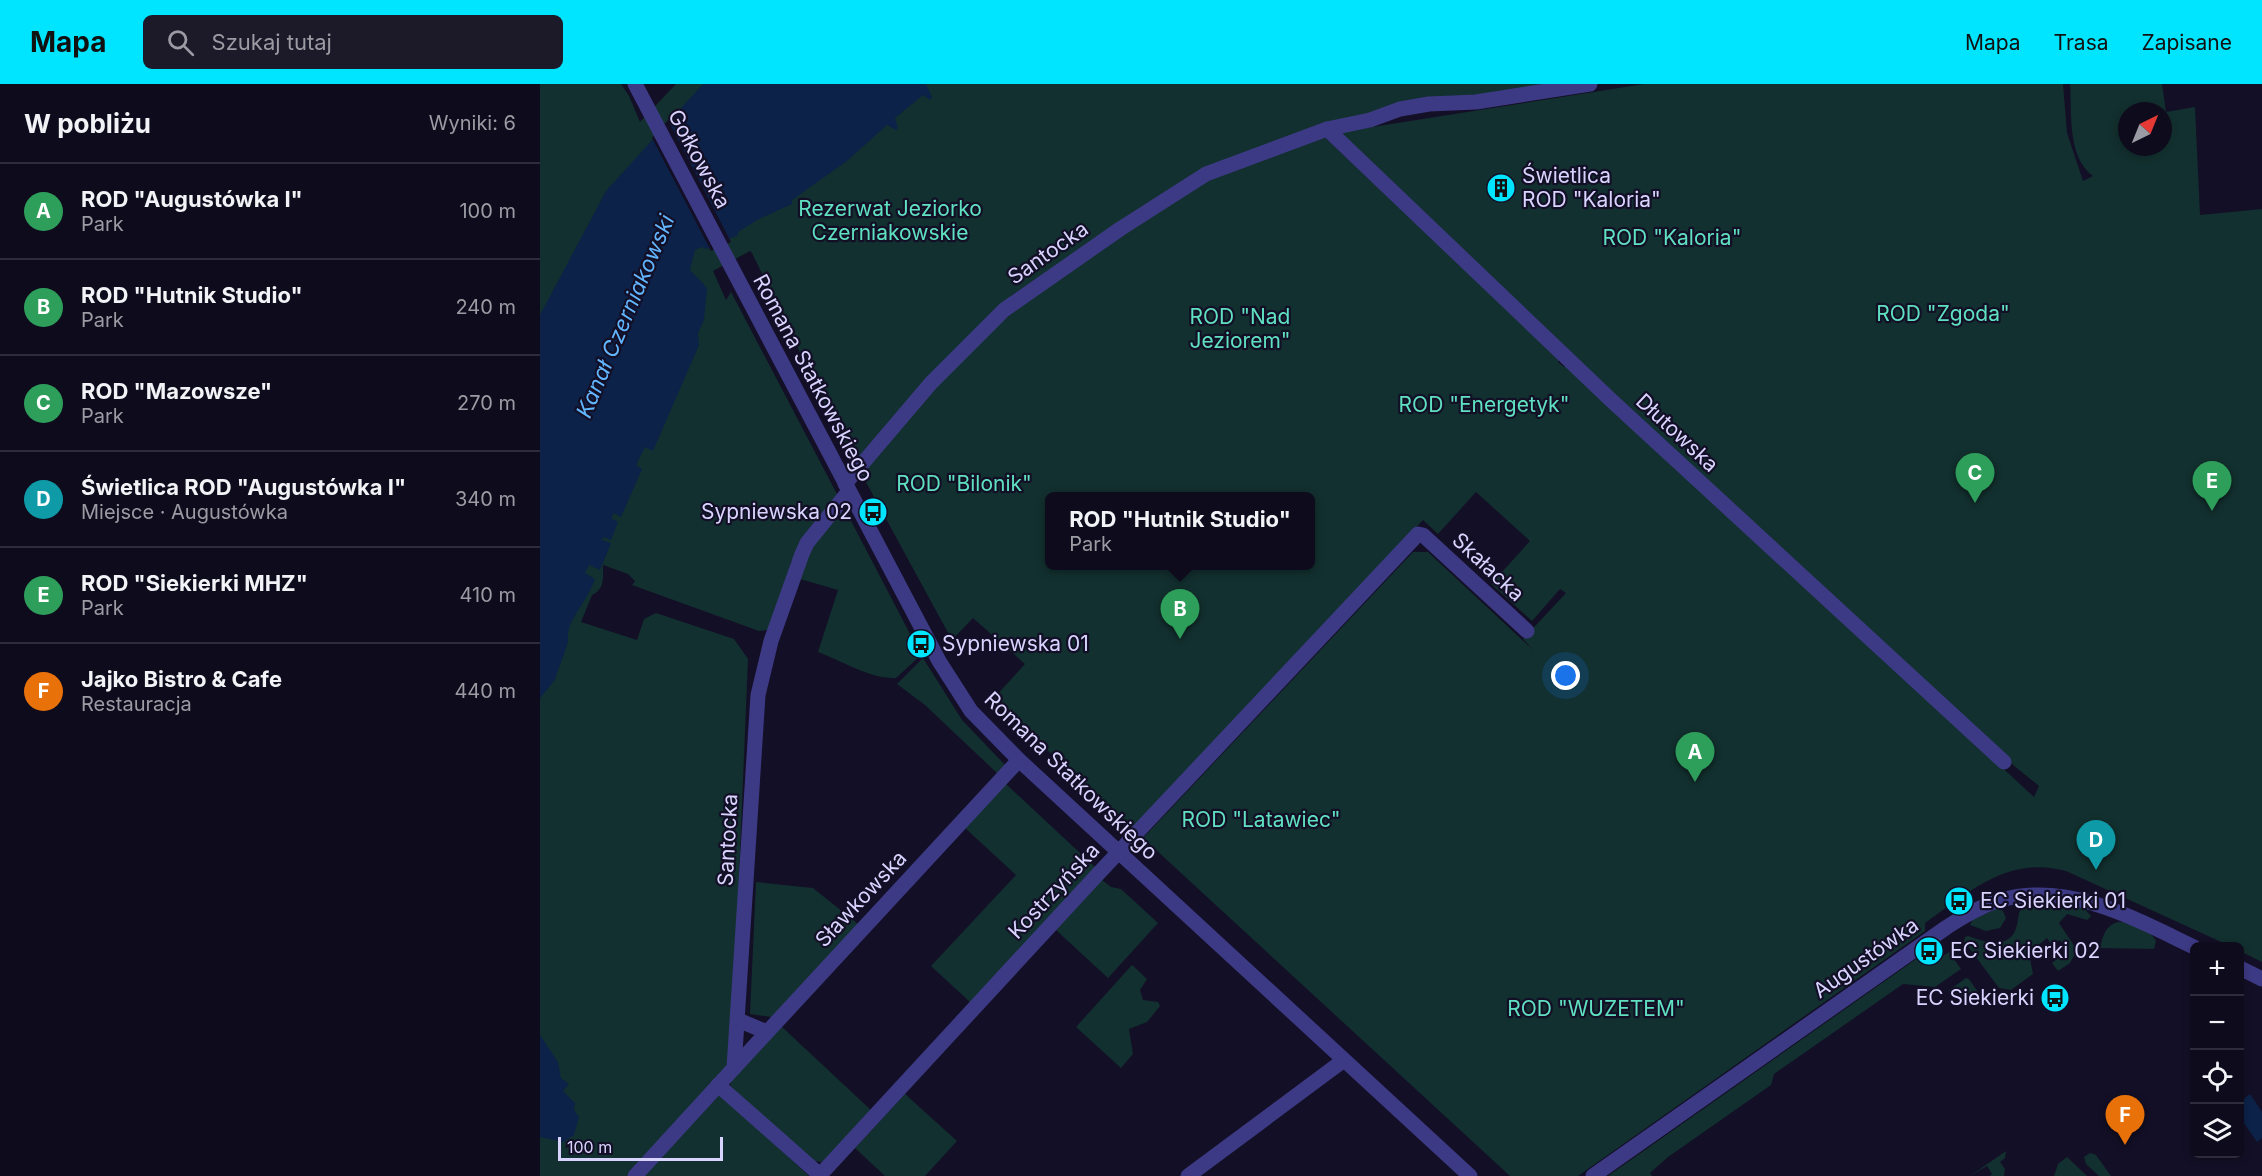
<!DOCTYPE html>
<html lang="pl">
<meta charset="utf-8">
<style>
body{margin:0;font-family:Inter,sans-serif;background:#1c1929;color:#f1f3f6}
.controls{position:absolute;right:18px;bottom:18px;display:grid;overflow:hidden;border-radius:9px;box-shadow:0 3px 9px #0003}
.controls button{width:54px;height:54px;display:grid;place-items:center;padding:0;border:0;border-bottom:2px solid #2e2b3b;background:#0e0b1c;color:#f1f3f6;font:30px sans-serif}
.compass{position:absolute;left:1578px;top:18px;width:54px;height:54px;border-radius:50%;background:#0e0b1c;box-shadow:0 3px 9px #0003;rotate:43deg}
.scale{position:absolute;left:18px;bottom:15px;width:165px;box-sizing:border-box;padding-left:6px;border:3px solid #d9d4ff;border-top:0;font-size:16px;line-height:21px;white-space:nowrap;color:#d9d4ff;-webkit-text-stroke:4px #130f26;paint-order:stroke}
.you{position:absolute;left:1026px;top:592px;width:21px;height:21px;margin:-15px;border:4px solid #fff;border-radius:50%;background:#1a73e8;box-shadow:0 0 0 9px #1a73e833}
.badge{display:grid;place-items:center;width:39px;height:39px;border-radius:50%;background:#00e5ff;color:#fff;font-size:20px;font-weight:700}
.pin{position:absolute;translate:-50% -50px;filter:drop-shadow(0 2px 3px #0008)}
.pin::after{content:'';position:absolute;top:32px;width:21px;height:18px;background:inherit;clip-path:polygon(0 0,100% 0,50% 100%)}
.popup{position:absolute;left:505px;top:408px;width:270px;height:78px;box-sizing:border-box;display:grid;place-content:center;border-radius:9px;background:#0e0b1c;filter:drop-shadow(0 2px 4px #0005);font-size:20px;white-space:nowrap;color:#9b9ba3}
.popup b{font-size:22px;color:#f1f3f6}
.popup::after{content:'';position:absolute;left:50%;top:100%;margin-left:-12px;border:12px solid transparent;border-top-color:#0e0b1c}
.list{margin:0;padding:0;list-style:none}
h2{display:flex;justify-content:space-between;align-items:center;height:78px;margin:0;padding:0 24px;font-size:26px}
h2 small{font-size:20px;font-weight:400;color:#9b9ba3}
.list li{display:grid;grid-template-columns:39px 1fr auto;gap:18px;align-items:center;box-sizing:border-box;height:96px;padding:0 24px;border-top:2px solid #2e2b3b}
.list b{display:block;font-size:22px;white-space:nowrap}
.list p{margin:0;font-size:20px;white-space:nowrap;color:#9b9ba3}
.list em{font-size:20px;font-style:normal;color:#9b9ba3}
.icon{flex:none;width:33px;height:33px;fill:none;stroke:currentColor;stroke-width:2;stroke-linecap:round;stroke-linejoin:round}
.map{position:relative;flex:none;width:1722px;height:1092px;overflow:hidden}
header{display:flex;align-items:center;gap:36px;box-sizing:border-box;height:84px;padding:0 30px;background:#00e5ff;color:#111}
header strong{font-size:28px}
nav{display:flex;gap:33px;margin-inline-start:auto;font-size:21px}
.search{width:420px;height:54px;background:#1c1929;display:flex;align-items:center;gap:15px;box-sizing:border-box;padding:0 21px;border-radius:9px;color:#9b9ba3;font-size:22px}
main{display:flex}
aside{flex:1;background:#0e0b1c}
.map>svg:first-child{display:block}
</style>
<header>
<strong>Mapa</strong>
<div class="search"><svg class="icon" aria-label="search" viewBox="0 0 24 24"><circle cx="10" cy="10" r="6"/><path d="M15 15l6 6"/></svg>Szukaj tutaj</div>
<nav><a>Mapa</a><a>Trasa</a><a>Zapisane</a></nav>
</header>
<main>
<aside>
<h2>W pobliżu<small>Wyniki: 6</small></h2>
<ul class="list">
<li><span class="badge" style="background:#2e9e5b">A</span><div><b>ROD &quot;Augustówka I&quot;</b><p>Park</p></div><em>100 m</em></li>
<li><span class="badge" style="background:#2e9e5b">B</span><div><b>ROD &quot;Hutnik Studio&quot;</b><p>Park</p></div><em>240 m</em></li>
<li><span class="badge" style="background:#2e9e5b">C</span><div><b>ROD &quot;Mazowsze&quot;</b><p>Park</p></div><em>270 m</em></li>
<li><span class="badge" style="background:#0f9aa8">D</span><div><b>Świetlica ROD &quot;Augustówka I&quot;</b><p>Miejsce · Augustówka</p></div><em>340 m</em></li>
<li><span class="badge" style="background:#2e9e5b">E</span><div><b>ROD &quot;Siekierki MHZ&quot;</b><p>Park</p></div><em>410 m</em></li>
<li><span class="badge" style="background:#e8710a">F</span><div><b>Jajko Bistro &amp; Cafe</b><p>Restauracja</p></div><em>440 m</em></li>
</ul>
</aside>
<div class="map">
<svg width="1722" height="1092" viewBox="0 0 1722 1092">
<rect width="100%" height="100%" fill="#130f26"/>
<g fill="#12302f" fill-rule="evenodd">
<path d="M 0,0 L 81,0 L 89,12 L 100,38 L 136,0 L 1027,0 L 815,37 L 799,35 L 669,87 L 472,211 L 390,291 L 315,377 L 309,370 L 212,169 L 210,167 L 173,187 L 186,216 L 191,208 L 298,412 L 251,478 L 237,532 L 227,546 L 219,547 L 92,501 L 95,497 L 88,490 L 63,481 C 63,493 65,505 52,511 L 41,538 L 97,556 L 104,535 L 116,529 L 194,555 L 208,575 L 191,987 L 97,1092 L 0,1092 Z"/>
<path d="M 1104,0 L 1523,0 L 1527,49 L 1543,97 L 1553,92 C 1527,73 1532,30 1530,0 L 1622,0 L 1626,28 L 1655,23 L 1660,131 L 1722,125 L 1722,878 L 1700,867 L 1700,862 L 1690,862 L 1526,787 C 1469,771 1429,808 1385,839 L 1385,847 L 1038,1092 L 970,1092 L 603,754 L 873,468 L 888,468 L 993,566 L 983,555 L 1026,509 L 1020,505 L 992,537 L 951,500 L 990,457 L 936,408 L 898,450 L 883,436 L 593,744 L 452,616 L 485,580 L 433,534 L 412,556 L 321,389 L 357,344 L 445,252 L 496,209 L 668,95 L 781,50 L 1020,275 L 1018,278 L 1024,283 L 1026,281 L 1494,713 L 1499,702 L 1462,672 L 794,49 ZM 1587,27 L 1623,27 L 1623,63 L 1587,63 ZM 510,412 L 771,412 L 771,482 L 510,482 Z"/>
<path d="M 301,428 L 309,433 L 381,571 L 356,594 C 329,595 303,577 278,568 L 298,506 L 260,495 L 271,464 Z"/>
<polygon points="383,574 422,636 466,682 458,690 385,621 357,600"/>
<polygon points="465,699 555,783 431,919 391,882 476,791 425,744"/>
<polygon points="562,796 571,803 581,805 618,839 568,894 516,846"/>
<polygon points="216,798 273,804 318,840 232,933 210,930"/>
<path d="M 1508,818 L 1543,823 L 1551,832 L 1547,836 L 1527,830 L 1519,839 L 1537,866 L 1530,879 L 1518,887 L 1512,879 L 1527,866 L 1520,856 L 1512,861 L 1507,854 L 1489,869 L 1493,890 L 1471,906 L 1459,904 L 1424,857 L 1425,853 L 1428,852 C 1444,858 1471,867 1477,841 C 1479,832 1478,826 1485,819 Z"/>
<polygon points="1459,824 1462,825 1466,834 1460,844 1446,847 1430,841 1433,835"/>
<path d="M 1578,838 C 1590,838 1611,846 1616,857 L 1614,865 L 1560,864 C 1563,852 1565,842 1578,838 Z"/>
<polygon points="1409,868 1421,885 1395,903 1363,900 1234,990 1231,1001 1128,1073 1110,1089 1112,1092 1068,1092 1379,873 1383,874 1388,882"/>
<polygon points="592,881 607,895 600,906 603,916 618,918 620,922 607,938 589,945 593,970 581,984 536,943"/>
<polygon points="1426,894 1429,895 1444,917 1436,918 1434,915 1416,913 1417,909 1408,907"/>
<polygon points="241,942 332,1027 282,1078 273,1077 190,1002 192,995"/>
<polygon points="365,1010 417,1057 385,1092 345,1092 315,1064"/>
<polygon points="178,1012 182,1012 269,1092 104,1092"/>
<polygon points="1466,1067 1465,1074 1460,1078 1465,1085 1464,1092 1450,1092 1452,1090 1447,1082 1430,1092"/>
<polygon points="1550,1069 1556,1071 1571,1092 1559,1092 1546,1080 1544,1073"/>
<polygon points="1527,1073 1547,1092 1514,1092 1518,1080"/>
</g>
<g fill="#0c2248">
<path d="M 163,0 L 386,0 L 392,13 L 390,16 L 383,11 L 355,34 L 358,44 L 356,46 L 347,41 L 307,77 L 252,116 L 252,120 L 219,135 L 198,148 L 198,151 L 167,165 L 162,163 L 155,166 L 150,186 L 167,204 L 164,236 L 158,249 L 159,261 L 113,367 L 105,363 L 96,381 L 102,385 L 81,433 L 74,429 L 71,434 L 78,438 L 71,456 L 63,453 L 62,456 L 71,459 L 60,486 L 49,481 L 45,489 L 55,495 C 49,512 39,523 31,539 C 28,546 28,550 28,557 C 27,564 18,585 16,593 C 14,599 4,608 0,615 L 0,231 L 66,107 Z"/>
<polygon points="0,951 18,978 21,994 29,1000 23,1007 35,1019 34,1026 39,1033 34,1051 23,1058 0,1053"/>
<polygon points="1710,1010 1722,1028 1722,1054 1717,1058 1700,1033 1700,1018"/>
</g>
<polygon fill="#130f26" points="128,36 191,158 171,167 112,54"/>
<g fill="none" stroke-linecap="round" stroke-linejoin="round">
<g stroke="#3d3a85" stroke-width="15">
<polyline points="95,0 399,577 431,627 479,676 930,1092"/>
<polyline points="787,45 1072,317 1464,678"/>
<polyline points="305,400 391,299 464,226 580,145 666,90 787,45 830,36 860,25 889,20 936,18 1050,0"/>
<polyline points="1700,884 1722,895"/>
<polyline points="198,936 227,948"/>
<polyline points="194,984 479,676"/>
<polyline points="178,1001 280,1091 558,790 878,450 883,451 987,547"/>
<polyline points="95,1092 194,984 218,611 231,557 262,470 267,459 309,407"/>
<polyline points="648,1092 804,976"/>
<path d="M 1053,1092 L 1407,843 C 1424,832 1442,821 1461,816 C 1529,797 1595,835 1654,863"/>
</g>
</g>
<defs>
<g id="building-disc" transform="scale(1.5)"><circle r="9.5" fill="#00e5ff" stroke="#130f26"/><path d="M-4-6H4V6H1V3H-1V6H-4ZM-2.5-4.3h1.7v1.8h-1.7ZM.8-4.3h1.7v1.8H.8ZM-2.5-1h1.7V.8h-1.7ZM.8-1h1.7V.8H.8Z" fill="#111"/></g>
<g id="bus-disc" transform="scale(1.5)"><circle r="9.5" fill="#00e5ff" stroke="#130f26"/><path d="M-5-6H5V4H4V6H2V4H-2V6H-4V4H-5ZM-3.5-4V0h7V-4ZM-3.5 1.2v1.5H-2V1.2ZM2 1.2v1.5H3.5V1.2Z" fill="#111"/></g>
</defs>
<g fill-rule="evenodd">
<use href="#building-disc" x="961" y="104"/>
<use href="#bus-disc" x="333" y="428"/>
<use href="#bus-disc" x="381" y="560"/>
<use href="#bus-disc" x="1419" y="817"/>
<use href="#bus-disc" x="1389" y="867"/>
<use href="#bus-disc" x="1515" y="914"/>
</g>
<g text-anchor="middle" stroke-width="4.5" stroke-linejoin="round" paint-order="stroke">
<g font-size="21" fill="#d9d4ff" stroke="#130f26">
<text transform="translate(159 75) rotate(62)" y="7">Gołkowska</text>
<text transform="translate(508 169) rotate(-35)" y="7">Santocka</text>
<text transform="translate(273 294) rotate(62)" y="7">Romana Statkowskiego</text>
<text transform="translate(1137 349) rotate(43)" y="7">Dłutowska</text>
<text transform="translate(948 483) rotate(43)" y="7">Skałacka</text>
<text transform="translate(531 692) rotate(44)" y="7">Romana Statkowskiego</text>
<text transform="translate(188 756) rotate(-87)" y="7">Santocka</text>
<text transform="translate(514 807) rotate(-47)" y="7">Kostrzyńska</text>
<text transform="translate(321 815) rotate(-47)" y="7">Sławkowska</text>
<text transform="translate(1326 874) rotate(-35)" y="7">Augustówka</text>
</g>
<g font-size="21" fill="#d9d4ff" stroke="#130f26" text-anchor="start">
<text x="982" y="99">Świetlica<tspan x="982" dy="24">ROD "Kaloria"</tspan></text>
<text x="312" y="435" text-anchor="end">Sypniewska 02</text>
<text x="402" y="567">Sypniewska 01</text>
<text x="1440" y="824">EC Siekierki 01</text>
<text x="1410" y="874">EC Siekierki 02</text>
<text x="1494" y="921" text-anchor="end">EC Siekierki</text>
</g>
<g font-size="21" fill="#5fe0c0" stroke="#130f26">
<text x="350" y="132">Rezerwat Jeziorko<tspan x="350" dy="24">Czerniakowskie</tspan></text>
<text x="1132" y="161">ROD "Kaloria"</text>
<text x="1403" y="237">ROD "Zgoda"</text>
<text x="700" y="240">ROD "Nad<tspan x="700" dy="24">Jeziorem"</tspan></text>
<text x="944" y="328">ROD "Energetyk"</text>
<text x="424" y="407">ROD "Bilonik"</text>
<text x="721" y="743">ROD "Latawiec"</text>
<text x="1056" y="932">ROD "WUZETEM"</text>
</g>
<g font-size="22" font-style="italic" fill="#62b6ff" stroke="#130f26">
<text transform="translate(85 232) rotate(-67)" y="8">Kanał Czerniakowski</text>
</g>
</g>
</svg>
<div class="controls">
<button>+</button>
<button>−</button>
<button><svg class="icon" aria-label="locate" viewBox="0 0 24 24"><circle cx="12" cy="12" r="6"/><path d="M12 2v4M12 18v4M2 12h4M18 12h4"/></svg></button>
<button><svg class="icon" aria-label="layers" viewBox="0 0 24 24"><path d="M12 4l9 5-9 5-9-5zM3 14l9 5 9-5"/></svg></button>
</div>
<svg class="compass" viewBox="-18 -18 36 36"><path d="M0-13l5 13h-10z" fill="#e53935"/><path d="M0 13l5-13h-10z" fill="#9b9ba3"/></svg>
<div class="scale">100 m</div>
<div class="you"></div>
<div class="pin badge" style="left:1155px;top:698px;background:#2e9e5b">A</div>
<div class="pin badge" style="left:640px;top:555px;background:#2e9e5b">B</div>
<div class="popup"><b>ROD &quot;Hutnik Studio&quot;</b>Park</div>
<div class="pin badge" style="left:1435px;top:419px;background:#2e9e5b">C</div>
<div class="pin badge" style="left:1556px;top:786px;background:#0f9aa8">D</div>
<div class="pin badge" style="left:1672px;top:427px;background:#2e9e5b">E</div>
<div class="pin badge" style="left:1585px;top:1061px;background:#e8710a">F</div>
</div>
</main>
